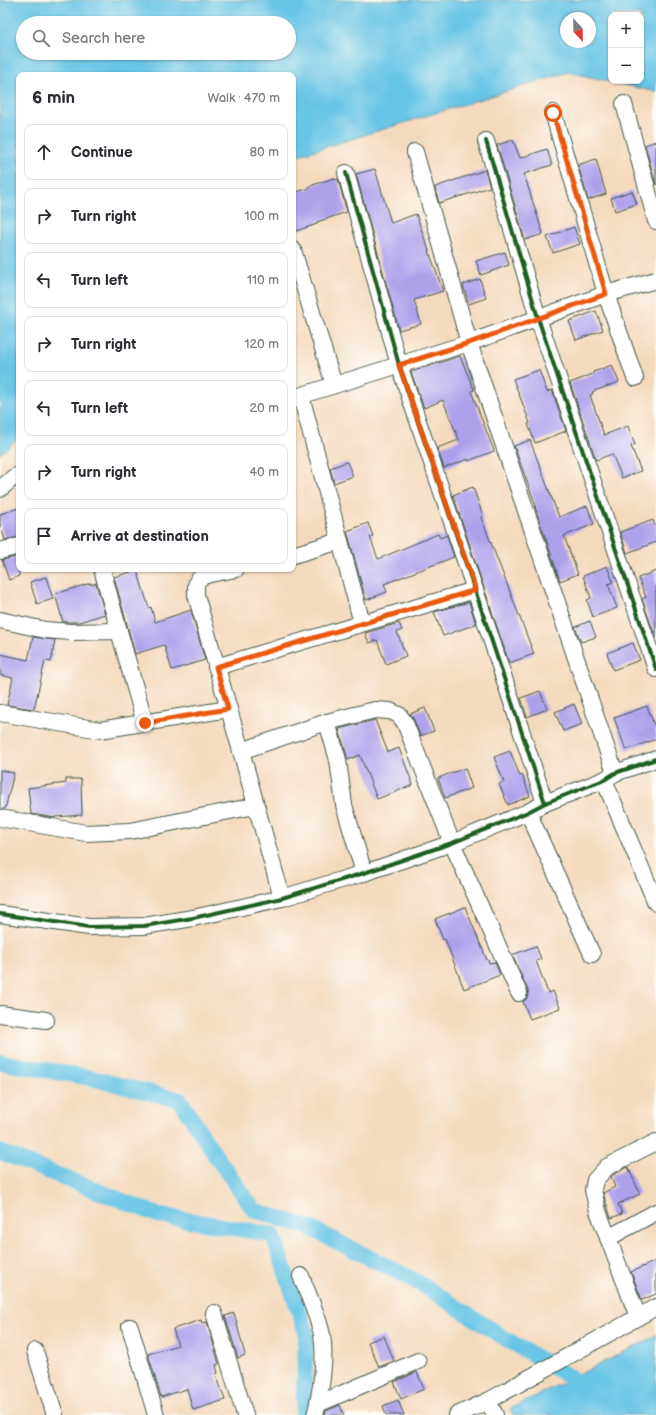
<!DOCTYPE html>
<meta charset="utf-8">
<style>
body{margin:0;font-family:"Balsamiq Sans",sans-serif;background:#f7f7f7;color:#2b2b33}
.controls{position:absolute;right:12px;top:12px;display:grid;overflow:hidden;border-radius:8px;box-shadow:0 1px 3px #0004}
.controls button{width:36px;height:36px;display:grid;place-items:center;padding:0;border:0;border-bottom:1px solid #e1e1e2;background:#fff;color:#2b2b33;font:20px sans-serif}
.compass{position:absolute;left:560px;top:12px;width:36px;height:36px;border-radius:50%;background:#fff;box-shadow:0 1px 3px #0004;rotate:158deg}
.stop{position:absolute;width:12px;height:12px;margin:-9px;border:3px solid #ea580c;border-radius:50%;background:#fff}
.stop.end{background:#ea580c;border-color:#fff;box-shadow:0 1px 4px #0008}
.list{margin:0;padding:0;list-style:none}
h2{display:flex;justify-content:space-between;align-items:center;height:52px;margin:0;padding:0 16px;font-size:17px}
h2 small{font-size:13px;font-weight:400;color:#7c7c81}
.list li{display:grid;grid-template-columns:26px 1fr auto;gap:12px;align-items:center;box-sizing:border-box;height:56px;margin:0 8px 8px;padding:0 8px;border:1px solid #e1e1e2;border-radius:8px}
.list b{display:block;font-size:15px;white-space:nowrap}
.list em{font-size:13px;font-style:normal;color:#7c7c81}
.icon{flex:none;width:22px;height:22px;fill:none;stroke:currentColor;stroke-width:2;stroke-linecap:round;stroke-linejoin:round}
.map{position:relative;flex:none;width:656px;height:1415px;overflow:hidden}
.search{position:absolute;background:#fff;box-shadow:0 1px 3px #0004;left:16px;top:16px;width:280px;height:44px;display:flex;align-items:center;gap:10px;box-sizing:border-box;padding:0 14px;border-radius:22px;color:#7c7c81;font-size:15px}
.panel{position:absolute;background:#fff;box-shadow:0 1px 3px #0004;left:16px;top:72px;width:280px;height:500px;border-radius:8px}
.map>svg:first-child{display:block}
</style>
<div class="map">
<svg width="656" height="1415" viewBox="0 0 656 1415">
<rect width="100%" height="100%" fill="#fdfcf7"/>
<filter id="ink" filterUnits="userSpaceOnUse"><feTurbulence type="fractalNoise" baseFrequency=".025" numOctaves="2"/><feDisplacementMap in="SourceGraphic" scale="8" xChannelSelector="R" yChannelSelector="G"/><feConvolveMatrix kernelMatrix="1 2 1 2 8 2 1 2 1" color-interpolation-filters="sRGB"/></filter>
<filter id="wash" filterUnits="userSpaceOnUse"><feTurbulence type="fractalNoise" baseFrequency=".012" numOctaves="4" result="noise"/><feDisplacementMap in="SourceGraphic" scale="16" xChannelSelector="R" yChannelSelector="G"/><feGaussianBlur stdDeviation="0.9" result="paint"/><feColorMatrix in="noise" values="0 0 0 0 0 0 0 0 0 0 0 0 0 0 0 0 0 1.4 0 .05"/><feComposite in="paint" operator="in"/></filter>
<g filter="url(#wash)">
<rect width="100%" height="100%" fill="#f4dabc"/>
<g fill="#67c5e5" stroke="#43818c" fill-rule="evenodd">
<path d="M 0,0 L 656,0 L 656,92 L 569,72 L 293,157 L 293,75 L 19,75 L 19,438 L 0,454 ZM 611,15 L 641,15 L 641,81 L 611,81 ZM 566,18 L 590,18 L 590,42 L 566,42 ZM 23,23 L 289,23 L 289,53 L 23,53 Z"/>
<polygon points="656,1336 656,1415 513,1415 510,1409"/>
</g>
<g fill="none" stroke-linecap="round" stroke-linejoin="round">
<g stroke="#67c5e5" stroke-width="16">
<polyline points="0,1062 91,1078 180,1100 215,1155 254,1210 310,1228 416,1281 506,1339 590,1389"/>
<polyline points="0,1152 158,1215 273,1235 306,1332 303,1415"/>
</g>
</g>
<g id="blocks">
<g fill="#aea1ec">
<polygon points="513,140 520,158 547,149 552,165 524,174 543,234 525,240 497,145"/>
<polygon points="656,141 656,185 645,145"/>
<polygon points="596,159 606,194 588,200 578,165"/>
<polygon points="375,169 391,223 416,214 443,291 414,300 421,324 399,330 356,174"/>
<polygon points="485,170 490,187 439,203 435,187"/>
<polygon points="334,178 335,180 338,179 347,212 317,222 317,224 293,232 293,193 310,188 310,186"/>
<polygon points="632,191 637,204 615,211 611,198"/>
<polygon points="574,227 580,244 553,253 547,237"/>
<polygon points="505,252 509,265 481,275 476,261"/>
<polygon points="480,279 486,298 469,304 463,285"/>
<polygon points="596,311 603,330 576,340 569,321"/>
<polygon points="460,356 474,390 471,391 494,451 468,461 468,459 444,468 437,448 459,440 443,400 424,408 411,372"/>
<polygon points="612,365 619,382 592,392 593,394 590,395 604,435 628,426 635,445 631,446 641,471 622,478 612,454 596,460 570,383 593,374 593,372"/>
<polygon points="539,370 547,392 552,390 566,431 535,443 528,424 530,423 513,379"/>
<polygon points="530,440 559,517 587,506 594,524 564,536 578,574 560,581 535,507 536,506 514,446"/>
<polygon points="347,462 353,476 334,483 330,468"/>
<polygon points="473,487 483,516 481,517 534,654 509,663 453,495"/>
<polygon points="19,508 19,537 5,540 0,524 0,514"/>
<polygon points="653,520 656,528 656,542 627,553 620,532"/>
<polygon points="368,523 373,536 370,537 378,559 438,534 440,538 447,535 454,557 384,584 387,592 366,600 347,531"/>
<polygon points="19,556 19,576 9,580 2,560"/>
<polygon points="607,566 613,582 608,584 617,608 593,617 587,600 591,598 583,576"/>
<polygon points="137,570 149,608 151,607 155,622 191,610 205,660 172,670 164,645 135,654 114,577"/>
<polygon points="656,571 656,639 642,599 646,597 638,578"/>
<polygon points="46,577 53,599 37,604 30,582"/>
<polygon points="91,583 91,585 96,583 105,614 79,622 63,622 55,594"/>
<polygon points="469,602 476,624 443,636 434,612"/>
<polygon points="590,621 596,637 581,642 575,627"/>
<polygon points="399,623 402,630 397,632 406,656 386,664 377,640 369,643 365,633"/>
<polygon points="33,637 55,640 51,662 45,661 34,709 7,705 13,678 0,675 0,654 28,660"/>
<polygon points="633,643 640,660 613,670 607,653"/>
<polygon points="540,691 547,709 527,717 521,698"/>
<polygon points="574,704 582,724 563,731 555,712"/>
<polygon points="647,706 656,730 656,739 626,750 614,718"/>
<polygon points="425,708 434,731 420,736 414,720 410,714"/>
<polygon points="375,720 388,752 399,748 413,785 377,799 360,755 348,760 339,729"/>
<polygon points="510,751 520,776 522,775 530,796 508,805 499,784 504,782 494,757"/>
<polygon points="465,768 472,788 445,798 438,778"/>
<polygon points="0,770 14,773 5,809 0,809"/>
<polygon points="66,779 81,779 82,815 55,817 55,818 31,814 28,788 66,783"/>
<polygon points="465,907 487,960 488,960 489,963 495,962 500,975 464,989 445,939 443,940 435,919"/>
<polygon points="536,946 541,959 536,961 548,993 553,991 560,1008 530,1019 523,1002 527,998 528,994 528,990 512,955"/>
<polygon points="628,1167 640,1194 618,1204 622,1214 611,1218 603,1193 615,1187 611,1177 613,1175"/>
<polygon points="656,1261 656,1294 642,1300 631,1272"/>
<polygon points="234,1313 245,1355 238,1358 225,1316"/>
<polygon points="201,1320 202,1323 207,1322 219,1364 216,1365 218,1373 216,1374 225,1400 193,1410 187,1389 161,1397 148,1354 178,1345 173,1329"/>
<polygon points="384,1336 394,1361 379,1367 368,1342"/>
<polygon points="417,1372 424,1389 401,1399 394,1382"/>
<polygon points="398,1400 404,1415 386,1415 383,1406"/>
<polygon points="340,1405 344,1415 325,1415 326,1411"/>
</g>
</g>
</g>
<g filter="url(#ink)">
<use href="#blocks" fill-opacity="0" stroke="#3f5548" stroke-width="1"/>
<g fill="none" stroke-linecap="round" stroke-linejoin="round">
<g stroke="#3f5548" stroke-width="18">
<g id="minor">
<polyline points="624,104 656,221"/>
<polyline points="553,113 606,294 635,378"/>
<polyline points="486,141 538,318 656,669"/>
<polyline points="415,152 469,343 615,773"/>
<polyline points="346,173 399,365 475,590 545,803"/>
<polyline points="293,250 334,385"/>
<polyline points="301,396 362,623"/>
<polyline points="293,398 469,343 606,294 656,280"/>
<polyline points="0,489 14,477 19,475"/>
<polyline points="0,551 19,546"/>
<polyline points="293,555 340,541"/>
<polyline points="102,569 119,631"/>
<path d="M 236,569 C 227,571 205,573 199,579 C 195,583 196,590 196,595 L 241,751 L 282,898"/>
<polyline points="0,620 45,630 71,632 119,631 145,723"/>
<polyline points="216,667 475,590"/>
<polyline points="0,713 100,730 228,709"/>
<polyline points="327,722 338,760 344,805 364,873"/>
<polyline points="241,751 327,722 375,710 390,711 399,715 405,723 452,843 519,993"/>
<polyline points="604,780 656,903"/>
<polyline points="528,812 592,954"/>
<polyline points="0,818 86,833 130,831 255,806"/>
<polyline points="0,914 89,927 144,926 193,918 282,898 364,873 452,843 528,812 545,803 604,780 615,773 656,759"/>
<polyline points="0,1014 46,1020"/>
<polyline points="608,1238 656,1212"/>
<path d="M 301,1276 C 308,1295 318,1315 322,1335 C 326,1357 321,1393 315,1415"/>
<polyline points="214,1313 245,1415"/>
<polyline points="638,1317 598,1211 593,1190 595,1180 607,1167 656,1142"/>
<polyline points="130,1327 156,1415"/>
<polyline points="35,1351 55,1415"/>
<polyline points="488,1401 495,1415"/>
<polyline points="318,1404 418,1361"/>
<polyline points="457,1415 488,1401 656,1307"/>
</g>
</g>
<use href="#minor" stroke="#fff" stroke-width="16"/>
<g stroke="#fdfcf7" stroke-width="6">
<g id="cycleway">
<polyline points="486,141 538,318 656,669"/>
<polyline points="346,173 399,365 475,590 545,803"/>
<polyline points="0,914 89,927 144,926 193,918 282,898 364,873 452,843 528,812 545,803 604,780 615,773 656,759"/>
</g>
</g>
<use href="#cycleway" stroke="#1b5e20" stroke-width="4"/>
</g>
</g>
<g fill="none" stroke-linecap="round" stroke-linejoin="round" filter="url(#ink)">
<polyline stroke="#ea580c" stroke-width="5" points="145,723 228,709 216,667 476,590 399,365 469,343 606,294 553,113"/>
</g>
</svg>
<div class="controls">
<button>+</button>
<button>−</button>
</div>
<svg class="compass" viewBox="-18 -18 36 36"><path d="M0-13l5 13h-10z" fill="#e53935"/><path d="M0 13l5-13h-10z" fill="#7c7c81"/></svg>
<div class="stop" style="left:553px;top:113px"></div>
<div class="stop end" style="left:145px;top:723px"></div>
<div class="search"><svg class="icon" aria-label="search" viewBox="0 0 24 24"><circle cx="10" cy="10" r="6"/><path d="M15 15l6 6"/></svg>Search here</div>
<section class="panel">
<h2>6 min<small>Walk · 470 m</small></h2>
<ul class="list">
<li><svg class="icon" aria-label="ahead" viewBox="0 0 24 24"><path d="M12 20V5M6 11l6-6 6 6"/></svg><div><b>Continue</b></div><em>80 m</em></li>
<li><svg class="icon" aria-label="right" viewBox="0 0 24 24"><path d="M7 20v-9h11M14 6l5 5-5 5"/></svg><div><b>Turn right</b></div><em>100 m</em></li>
<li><svg class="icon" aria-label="left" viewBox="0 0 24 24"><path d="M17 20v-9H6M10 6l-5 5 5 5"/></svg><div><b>Turn left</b></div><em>110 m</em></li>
<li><svg class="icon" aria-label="right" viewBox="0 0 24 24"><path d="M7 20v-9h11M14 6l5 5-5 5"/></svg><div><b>Turn right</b></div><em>120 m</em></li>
<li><svg class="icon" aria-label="left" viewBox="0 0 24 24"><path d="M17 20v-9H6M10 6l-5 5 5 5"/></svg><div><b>Turn left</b></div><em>20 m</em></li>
<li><svg class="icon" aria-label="right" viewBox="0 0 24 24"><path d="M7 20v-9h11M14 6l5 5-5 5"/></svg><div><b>Turn right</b></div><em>40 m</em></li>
<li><svg class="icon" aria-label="arrive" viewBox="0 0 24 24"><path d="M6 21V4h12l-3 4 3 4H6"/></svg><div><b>Arrive at destination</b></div></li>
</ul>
</section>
</div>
